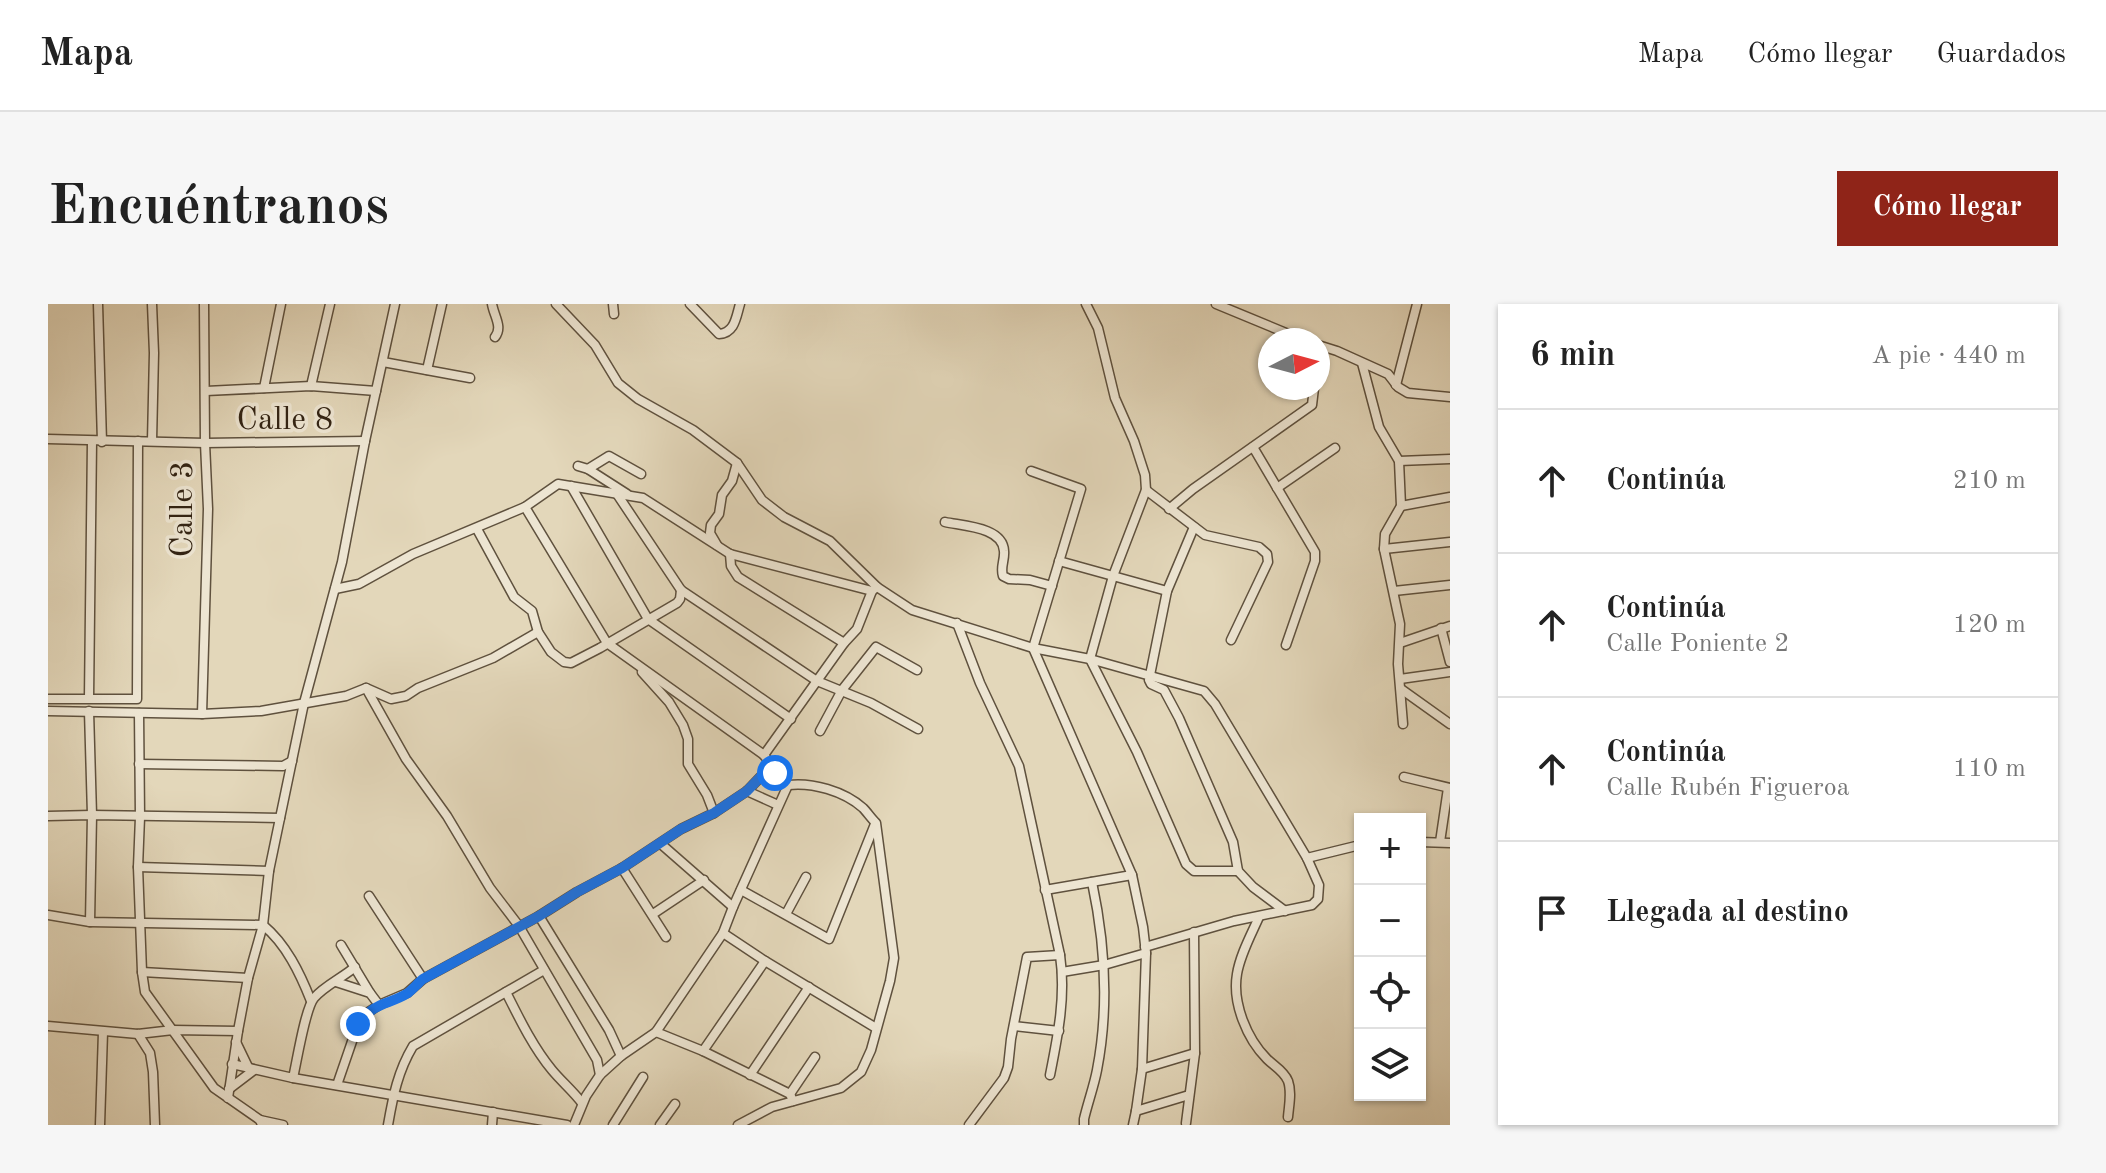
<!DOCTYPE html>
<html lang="es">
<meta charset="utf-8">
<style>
body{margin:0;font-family:"Old Standard TT",serif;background:#f6f6f6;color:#222}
.controls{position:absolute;right:24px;bottom:24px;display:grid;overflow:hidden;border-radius:0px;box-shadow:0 2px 6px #0004}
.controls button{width:72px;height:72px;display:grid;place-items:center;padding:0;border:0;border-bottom:2px solid #e0e0e0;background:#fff;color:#222;font:40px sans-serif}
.compass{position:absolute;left:1210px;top:24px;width:72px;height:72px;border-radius:50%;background:#fff;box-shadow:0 2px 6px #0004;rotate:84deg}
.stop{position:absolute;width:24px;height:24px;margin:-18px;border:6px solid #1a73e8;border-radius:50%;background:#fff}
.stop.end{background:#1a73e8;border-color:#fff;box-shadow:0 2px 8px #0008}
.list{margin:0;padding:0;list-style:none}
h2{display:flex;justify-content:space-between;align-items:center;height:104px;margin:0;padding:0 32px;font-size:34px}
h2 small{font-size:26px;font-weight:400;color:#767676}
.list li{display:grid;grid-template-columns:52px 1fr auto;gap:24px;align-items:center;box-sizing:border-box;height:144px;padding:0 32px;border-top:2px solid #e0e0e0}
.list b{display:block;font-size:30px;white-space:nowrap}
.list p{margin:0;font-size:26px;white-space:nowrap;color:#767676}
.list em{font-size:26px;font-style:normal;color:#767676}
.icon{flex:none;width:44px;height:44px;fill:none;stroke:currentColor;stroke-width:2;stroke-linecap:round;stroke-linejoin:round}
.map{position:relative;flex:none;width:1402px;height:821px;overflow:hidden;border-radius:0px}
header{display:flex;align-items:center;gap:48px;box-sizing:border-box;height:112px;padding:0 40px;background:#fff;border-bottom:2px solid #e0e0e0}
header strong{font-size:38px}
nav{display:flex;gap:44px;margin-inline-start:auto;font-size:28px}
.intro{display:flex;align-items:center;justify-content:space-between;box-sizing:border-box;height:192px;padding:0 48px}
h1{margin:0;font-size:56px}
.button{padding:20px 36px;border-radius:0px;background:#8f2418;color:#fff;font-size:28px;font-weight:700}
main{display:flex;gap:48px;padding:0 48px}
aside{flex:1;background:#fff;border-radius:0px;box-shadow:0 2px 6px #0004}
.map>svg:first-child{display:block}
</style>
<header>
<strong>Mapa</strong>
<nav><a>Mapa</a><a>Cómo llegar</a><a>Guardados</a></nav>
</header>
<div class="intro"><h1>Encuéntranos</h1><a class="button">Cómo llegar</a></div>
<main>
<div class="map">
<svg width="1402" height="821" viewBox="0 0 1402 821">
<rect width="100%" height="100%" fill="#e3d7ba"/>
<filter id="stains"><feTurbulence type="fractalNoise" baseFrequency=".0025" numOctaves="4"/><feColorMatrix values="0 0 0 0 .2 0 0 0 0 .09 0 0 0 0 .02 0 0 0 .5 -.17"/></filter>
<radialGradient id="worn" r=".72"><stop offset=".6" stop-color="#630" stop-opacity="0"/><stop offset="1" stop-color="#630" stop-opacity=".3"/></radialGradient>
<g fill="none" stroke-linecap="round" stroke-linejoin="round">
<g stroke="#5f513e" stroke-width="11">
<g id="street">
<polyline points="50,0 54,138"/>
<polyline points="104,0 106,49 104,137"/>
<path d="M 444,0 C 446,12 455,23 447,33"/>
<polyline points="508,0 547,41 570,79 590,95 645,126 689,159 714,196 736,213 782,237 829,283 864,306 985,344 1042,355 1156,387 1167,400 1259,554 1271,581 1270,595 1264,601 1186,617 1097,643"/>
<polyline points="565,0 566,10"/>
<path d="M 642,0 L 671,30 C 687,29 688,13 692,0"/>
<polyline points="1038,0 1050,24 1067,94 1086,137 1097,171 1098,186 1065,272 1042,355 1089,448 1138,560 1146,567 1190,567"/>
<polyline points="1168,0 1255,36"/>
<polyline points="1270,41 1289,47 1340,70 1350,83 1360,89 1402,93"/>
<polyline points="335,58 422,74"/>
<polyline points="1314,59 1331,123 1351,157 1353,202 1337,230 1336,245 1352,320 1350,360 1355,420"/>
<polyline points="379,66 394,0"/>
<polyline points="1348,81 1369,0"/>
<polyline points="263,82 282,0"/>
<polyline points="216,84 233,0"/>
<polyline points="158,87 263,82 328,87"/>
<polyline points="0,135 157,139 317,137"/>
<polyline points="1205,143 1267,248 1267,257 1238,341"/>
<polyline points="1351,157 1402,155"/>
<polyline points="530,162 540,165 579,190"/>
<polyline points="540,165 561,152 593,170"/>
<polyline points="983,167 1033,185 985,344 1084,571 1095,623 1098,649 1094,765 1088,807 1085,821"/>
<polyline points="523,182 600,315 743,415"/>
<polyline points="1229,184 1287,144"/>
<polyline points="1098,186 1157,231 1211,243 1219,250 1220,258 1183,336"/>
<polyline points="569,190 633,286 769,377 823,399 870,425"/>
<polyline points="1353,202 1402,193"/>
<polyline points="477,203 559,339 716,451"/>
<polyline points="1121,205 1145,185 1264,101 1266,84"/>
<path d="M 897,218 C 915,222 955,223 956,247 C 957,256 952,263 955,272 L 961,275 L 982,276 L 1004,282"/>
<polyline points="1146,223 1119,287 1101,376 1103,380 1116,386 1131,414 1185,538 1190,567 1205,583 1237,607"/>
<polyline points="429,225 466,293 484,307 490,328 503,348 516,358 523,359 552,344 629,299 632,295 633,286"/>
<polyline points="669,241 662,229 663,221 671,210 674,191 684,177 689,159"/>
<polyline points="1336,245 1402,238"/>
<polyline points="682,250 683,262 690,273 796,339"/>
<polyline points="1011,257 1119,287"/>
<polyline points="287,285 311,280 365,250 477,203 510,180 595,194 682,250 824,287 829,283"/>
<polyline points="1346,287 1402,281"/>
<path d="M 909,319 L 932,379 L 971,462 L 1012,651 C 1018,692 1010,731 1002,771"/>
<polyline points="1393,324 1402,358"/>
<polyline points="1352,339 1402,322"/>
<polyline points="594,368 621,398 635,421 640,435 640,460 659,491 666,509"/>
<polyline points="1352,375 1402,368"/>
<polyline points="318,384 358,455 399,512 442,584 471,622 549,756 552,771"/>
<polyline points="1353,385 1402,420"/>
<polyline points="41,394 44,137"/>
<polyline points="0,395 89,395 90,137"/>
<polyline points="0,407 154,410 213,407 298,392 318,384 343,395 358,392 370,384 445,354 490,328"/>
<polyline points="41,407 44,511 42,618"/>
<polyline points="91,409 92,513 90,563 94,668 97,688 166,784 212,816 214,821"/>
<polyline points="154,410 160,205 157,139 156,0"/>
<polyline points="772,427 794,386 828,343 869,366"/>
<polyline points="716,451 796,339 809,325 824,287"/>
<polyline points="91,460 235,462 244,457"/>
<polyline points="721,464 740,481"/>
<polyline points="1356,473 1402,484"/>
<polyline points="699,487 730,501"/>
<polyline points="0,512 44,511 232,514"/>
<polyline points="1372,538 1402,539"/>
<polyline points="1392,538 1400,484"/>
<polyline points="613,540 685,603"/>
<polyline points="1259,554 1312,541"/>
<polyline points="90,563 221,567"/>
<polyline points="574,564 618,633"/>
<polyline points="693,586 781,635 827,520"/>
<polyline points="997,586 1084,571"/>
<polyline points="321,592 375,675"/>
<polyline points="605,610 656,576"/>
<polyline points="738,610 758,573"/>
<path d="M 0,611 L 42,618 L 215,621 C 238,640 252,669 263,697"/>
<polyline points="491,612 561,726 573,752"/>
<path d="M 1211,613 C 1203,631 1192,651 1189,670 C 1184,699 1199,735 1219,755 C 1226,762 1236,767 1240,777 C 1244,788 1241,801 1240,813"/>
<polyline points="675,629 717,657 828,724"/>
<polyline points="293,641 322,689"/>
<polyline points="94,668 200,674"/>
<polyline points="1014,668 1056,661 1098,649"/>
<polyline points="288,678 322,689 331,701"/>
<path d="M 458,688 C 471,714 485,743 504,766 C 513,777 525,787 534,799"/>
<polyline points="0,722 90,730 125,726 190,727"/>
<polyline points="966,722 1011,727"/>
<polyline points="608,728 655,747 742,790 745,797"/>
<polyline points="90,730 102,749 105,768 107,821"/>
<polyline points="188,738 201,765"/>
<polyline points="655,747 717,657"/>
<polyline points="184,760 245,774 519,821"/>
<polyline points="1094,765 1147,749"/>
<polyline points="702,771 761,683"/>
<path d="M 245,774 C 249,757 257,705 266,694 C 276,682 294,674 307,663"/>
<polyline points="289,781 310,720 319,709 331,701 359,689 375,675 491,612 529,588 574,564 633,525 666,509 699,487 721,464 721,458 716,451"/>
<polyline points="181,785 206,766"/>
<polyline points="742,790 767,753"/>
<polyline points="180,794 190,727 200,674 215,621 221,567 256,399 294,258 317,137 347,0"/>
<polyline points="1088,807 1141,791"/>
<polyline points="212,816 235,821"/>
<polyline points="1138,819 1147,749 1146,628"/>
<polyline points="52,821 55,728"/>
<path d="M 340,821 C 345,792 350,767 365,742 L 496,666"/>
<polyline points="444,821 445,808"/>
<polyline points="526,821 538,792 552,771 573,752 608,728 675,629 685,603 740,481"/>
<polyline points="565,821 595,773"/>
<polyline points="612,821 627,800"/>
<path d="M 690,821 L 724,803 L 793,784 L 813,768 L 823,746 L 842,677 L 846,654 L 828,519 C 823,514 819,508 815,504 C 796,487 764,478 740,481"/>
<polyline points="921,821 956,774 960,763 963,735 979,653 1012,651"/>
<path d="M 1036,821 L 1036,815 C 1040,798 1046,782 1049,766 C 1061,704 1057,639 1044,578"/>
</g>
</g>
<use href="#street" stroke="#ede5d2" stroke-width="8"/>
</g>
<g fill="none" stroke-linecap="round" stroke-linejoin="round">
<path stroke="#1a73e8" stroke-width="10" d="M 310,720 C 329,696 339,702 360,689 C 365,685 370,679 375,675 L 491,612 L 529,588 L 574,564 L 633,525 L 666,509 L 699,487 L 721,464 L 727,469"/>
</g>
<g text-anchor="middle" stroke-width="7" stroke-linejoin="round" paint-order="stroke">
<g font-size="32" fill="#332414" stroke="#ede5d2">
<text x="237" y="125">Calle 8</text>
<text transform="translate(133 205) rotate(-90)" y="11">Calle 3</text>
</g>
</g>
<rect width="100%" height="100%" filter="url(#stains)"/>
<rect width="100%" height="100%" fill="url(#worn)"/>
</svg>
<div class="controls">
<button>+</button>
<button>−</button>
<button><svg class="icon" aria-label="locate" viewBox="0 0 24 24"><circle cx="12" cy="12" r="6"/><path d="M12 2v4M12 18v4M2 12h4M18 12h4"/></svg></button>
<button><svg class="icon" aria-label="layers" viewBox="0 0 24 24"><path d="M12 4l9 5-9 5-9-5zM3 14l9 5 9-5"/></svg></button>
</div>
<svg class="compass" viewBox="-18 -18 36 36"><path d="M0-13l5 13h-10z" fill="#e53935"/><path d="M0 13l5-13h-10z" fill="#767676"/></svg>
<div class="stop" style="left:727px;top:469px"></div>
<div class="stop end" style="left:310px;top:720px"></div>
</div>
<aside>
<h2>6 min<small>A pie · 440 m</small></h2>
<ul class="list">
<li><svg class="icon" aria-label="ahead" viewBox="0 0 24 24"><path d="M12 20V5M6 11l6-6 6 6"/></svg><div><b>Continúa</b></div><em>210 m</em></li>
<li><svg class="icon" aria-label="ahead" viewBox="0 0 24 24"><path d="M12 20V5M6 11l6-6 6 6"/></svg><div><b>Continúa</b><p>Calle Poniente 2</p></div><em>120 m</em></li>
<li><svg class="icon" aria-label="ahead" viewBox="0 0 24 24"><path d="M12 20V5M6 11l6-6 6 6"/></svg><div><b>Continúa</b><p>Calle Rubén Figueroa</p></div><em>110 m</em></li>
<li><svg class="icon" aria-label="arrive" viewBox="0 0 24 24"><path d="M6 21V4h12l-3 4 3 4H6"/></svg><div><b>Llegada al destino</b></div></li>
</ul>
</aside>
</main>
